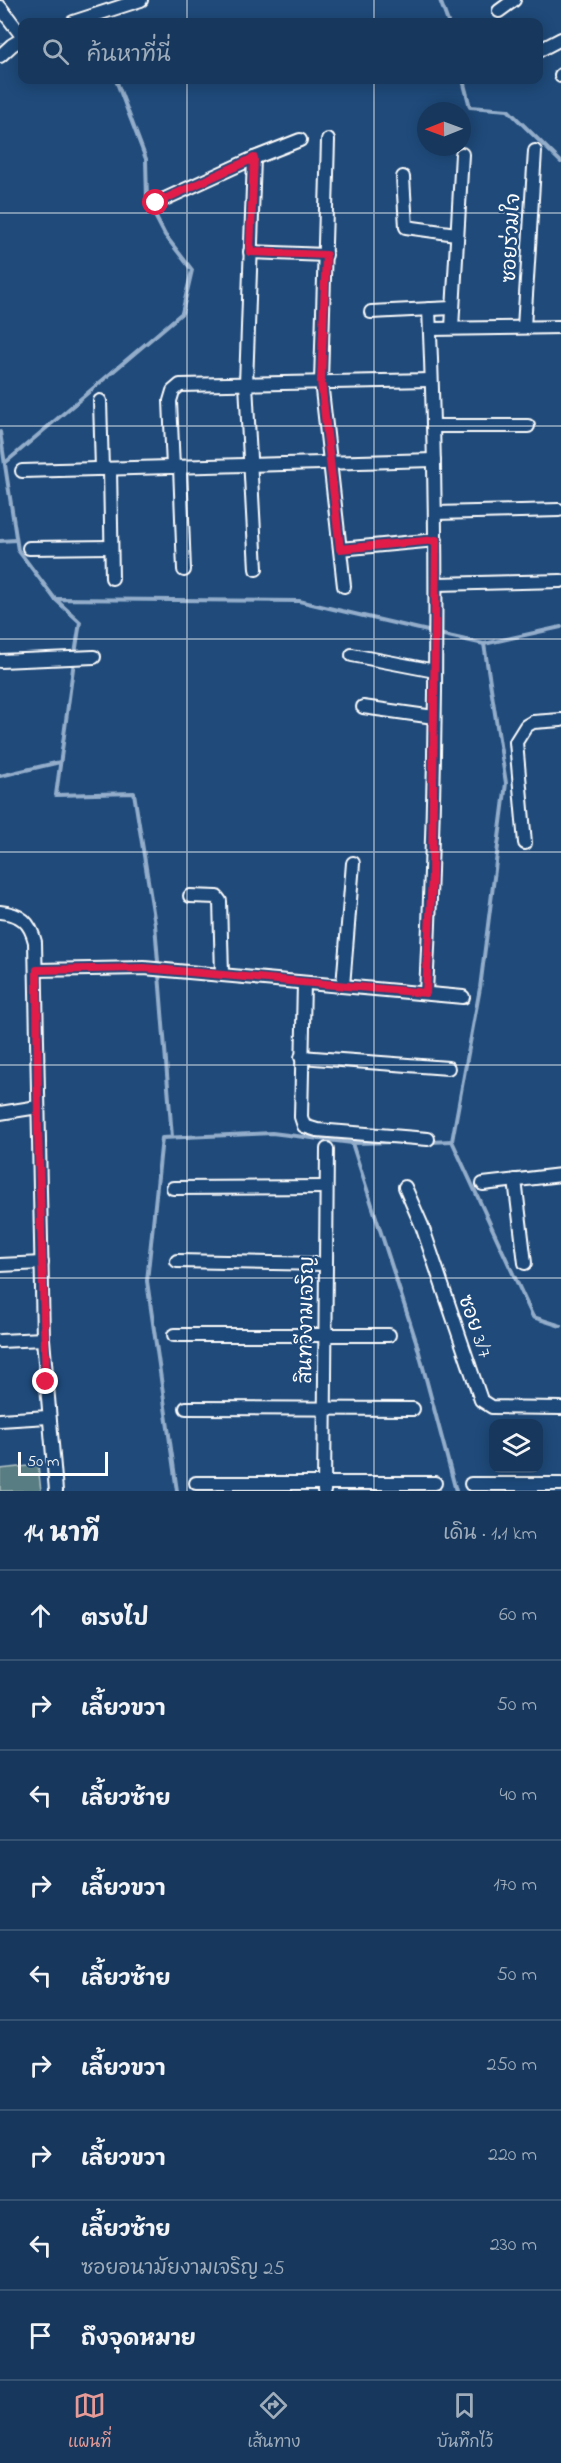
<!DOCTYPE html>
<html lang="th">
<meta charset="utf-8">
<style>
body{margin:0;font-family:"Indie Flower","Playpen Sans Thai",sans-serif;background:#244365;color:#f1f3f6}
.controls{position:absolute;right:18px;bottom:18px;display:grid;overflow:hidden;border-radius:12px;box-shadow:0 3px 15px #0003}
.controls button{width:54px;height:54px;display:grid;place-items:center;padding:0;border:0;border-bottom:2px solid #365272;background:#17385c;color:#f1f3f6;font:30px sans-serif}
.compass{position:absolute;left:417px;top:102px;width:54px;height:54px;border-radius:50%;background:#17385c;box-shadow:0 3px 15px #0003;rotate:269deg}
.scale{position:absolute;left:18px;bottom:15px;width:90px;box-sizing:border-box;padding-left:6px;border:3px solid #fff;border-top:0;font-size:16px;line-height:21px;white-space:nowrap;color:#fff;-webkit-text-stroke:4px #1f4a7a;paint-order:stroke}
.stop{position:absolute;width:18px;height:18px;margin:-14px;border:4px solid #e11d48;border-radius:50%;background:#fff}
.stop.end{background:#e11d48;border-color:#fff;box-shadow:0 2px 6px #0008}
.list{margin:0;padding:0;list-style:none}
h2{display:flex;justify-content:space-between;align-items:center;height:78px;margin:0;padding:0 24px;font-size:26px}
h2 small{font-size:20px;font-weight:400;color:#9eacbb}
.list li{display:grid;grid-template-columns:39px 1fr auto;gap:18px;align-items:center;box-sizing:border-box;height:90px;padding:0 24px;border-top:2px solid #365272}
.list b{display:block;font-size:22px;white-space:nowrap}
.list p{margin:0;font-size:20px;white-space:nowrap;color:#9eacbb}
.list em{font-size:20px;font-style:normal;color:#9eacbb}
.icon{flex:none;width:33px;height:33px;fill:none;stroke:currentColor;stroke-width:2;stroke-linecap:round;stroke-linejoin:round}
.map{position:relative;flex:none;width:561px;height:1491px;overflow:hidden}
.search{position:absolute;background:#17385c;box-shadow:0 3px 15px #0003;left:18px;right:18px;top:18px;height:66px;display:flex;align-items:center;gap:15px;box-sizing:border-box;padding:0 21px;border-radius:12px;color:#9eacbb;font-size:22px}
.sheet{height:888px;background:#17385c}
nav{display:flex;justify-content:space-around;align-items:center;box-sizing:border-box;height:84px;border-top:2px solid #365272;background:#17385c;font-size:16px;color:#9eacbb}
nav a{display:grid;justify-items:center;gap:3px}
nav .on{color:#e69b98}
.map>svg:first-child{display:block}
</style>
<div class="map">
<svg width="561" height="1491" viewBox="0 0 561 1491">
<rect width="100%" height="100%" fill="#1f4a7a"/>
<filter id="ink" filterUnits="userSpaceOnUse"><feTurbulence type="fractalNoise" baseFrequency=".0167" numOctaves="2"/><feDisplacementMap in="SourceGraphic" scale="12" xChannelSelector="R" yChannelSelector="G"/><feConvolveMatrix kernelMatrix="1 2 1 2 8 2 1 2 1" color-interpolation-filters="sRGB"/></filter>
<g filter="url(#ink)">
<polygon fill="#587d82" stroke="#acbec0" stroke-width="1.5" points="38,1465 41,1491 0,1491 0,1469"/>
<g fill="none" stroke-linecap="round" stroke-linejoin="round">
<g stroke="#93adca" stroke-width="4">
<polyline points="440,0 448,22"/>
<polyline points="463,80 470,107 508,110 561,162"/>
<polyline points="0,432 18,550 55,599"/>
<polyline points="5,463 182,313 192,270 165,235 147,200 146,159 116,80"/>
<polyline points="0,541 16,540"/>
<polyline points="439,634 484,644 561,627"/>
<polyline points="484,644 506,783 480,988 452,1141 533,1317 561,1326"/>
<polyline points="75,654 80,622 55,599 299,601 432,632"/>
<polyline points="74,661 56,795 134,793 155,924 172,1137"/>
<polyline points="0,776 60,762"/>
<polyline points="430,1142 452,1141"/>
<polyline points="352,1143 416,1341 456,1491"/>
<polyline points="177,1491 147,1281 162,1138 272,1133 352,1143 398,1142"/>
</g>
<g stroke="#fff" stroke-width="16">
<g id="minor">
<polyline points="0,7 22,36"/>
<polyline points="499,11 514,0"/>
<polyline points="73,22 141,0"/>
<polyline points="538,51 561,39"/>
<polyline points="0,56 12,45 22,39"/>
<polyline points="561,76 561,75"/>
<polyline points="328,140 321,381 344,586"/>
<polyline points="254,158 246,384 256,569"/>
<polyline points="403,177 406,227 456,234"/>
<polyline points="156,203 254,158 300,140"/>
<polyline points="250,252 326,255"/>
<polyline points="371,312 452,308"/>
<polyline points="524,327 535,151"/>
<polyline points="452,328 462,154"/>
<polyline points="430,329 561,327"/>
<polyline points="100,401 102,469"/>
<polyline points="433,426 528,426"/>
<polyline points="173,467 170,401 173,391 180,385 431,380"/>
<polyline points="180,467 184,570"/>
<polyline points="110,469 112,578"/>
<polyline points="22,471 434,460"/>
<polyline points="435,513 559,510"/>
<polyline points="29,548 111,547"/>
<polyline points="340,549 436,540"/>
<polyline points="437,584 561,581"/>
<polyline points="352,655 435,671"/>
<polyline points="0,661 94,657"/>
<polyline points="363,707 434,717"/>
<polyline points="525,843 516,742 526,726 533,722 561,720"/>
<polyline points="190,896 217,897 220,901 222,974"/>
<path d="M 0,912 C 21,914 30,922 35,942 L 43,1339 L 56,1491"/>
<polyline points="37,970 144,968 463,997"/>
<polyline points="304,983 301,1117 304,1126 317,1130 428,1139"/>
<polyline points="343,986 353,863"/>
<path d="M 426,993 C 437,765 439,537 429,309"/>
<polyline points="301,1057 448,1068"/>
<polyline points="0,1113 38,1107"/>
<polyline points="515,1180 525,1263"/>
<polyline points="483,1184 561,1175"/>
<polyline points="405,1187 422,1226 481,1400 492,1407 561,1408"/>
<polyline points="173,1188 326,1187"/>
<polyline points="177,1261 325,1264"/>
<polyline points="0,1265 42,1263"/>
<polyline points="174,1335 389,1335"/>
<polyline points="0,1341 43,1339"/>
<polyline points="186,1408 413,1409"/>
<polyline points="0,1420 48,1417"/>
<polyline points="196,1483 435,1483"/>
<polyline points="471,1484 561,1484"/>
<polyline points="324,1491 327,1149"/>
</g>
</g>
<use href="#minor" stroke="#1f4a7a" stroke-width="12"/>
</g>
</g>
<g fill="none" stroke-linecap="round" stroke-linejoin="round" filter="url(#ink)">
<polyline stroke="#e11d48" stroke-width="8" points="46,1382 38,1129 37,970 144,968 426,993 432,876 436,540 340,549 321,381 326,255 250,252 254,158 156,203"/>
</g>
<path fill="none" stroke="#fff" stroke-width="1.5" stroke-opacity="0.55" d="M 187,0 L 187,22M 374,0 L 374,22M 187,80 L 187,1491M 374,80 L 374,1491M 0,213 L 561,213M 0,426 L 561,426M 0,639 L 561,639M 0,852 L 561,852M 0,1065 L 561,1065M 0,1278 L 561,1278"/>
<g text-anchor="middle" stroke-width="4.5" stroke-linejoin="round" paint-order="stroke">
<g font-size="20" fill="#fff" stroke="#1f4a7a">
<text transform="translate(510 238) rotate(-87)" y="7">ซอยร่วมใจ</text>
<text transform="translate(305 1320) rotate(-89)" y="7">สินทวีงามเจริญ</text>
<text transform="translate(476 1326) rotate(71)" y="7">ซอย 3/7</text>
</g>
</g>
</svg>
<div class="controls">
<button><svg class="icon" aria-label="layers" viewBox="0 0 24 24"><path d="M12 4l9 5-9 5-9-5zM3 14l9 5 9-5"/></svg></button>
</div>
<svg class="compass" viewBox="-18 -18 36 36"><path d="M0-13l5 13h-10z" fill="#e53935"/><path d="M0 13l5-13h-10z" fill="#9eacbb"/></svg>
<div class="scale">50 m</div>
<div class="stop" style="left:156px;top:203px"></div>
<div class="stop end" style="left:46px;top:1382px"></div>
<div class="search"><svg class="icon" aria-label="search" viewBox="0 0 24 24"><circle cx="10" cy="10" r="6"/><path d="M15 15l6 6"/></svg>ค้นหาที่นี่</div>
</div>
<section class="sheet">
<h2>14 นาที<small>เดิน · 1.1 km</small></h2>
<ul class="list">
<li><svg class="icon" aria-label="ahead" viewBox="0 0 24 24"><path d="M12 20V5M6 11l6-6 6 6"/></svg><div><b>ตรงไป</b></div><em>60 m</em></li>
<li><svg class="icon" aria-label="right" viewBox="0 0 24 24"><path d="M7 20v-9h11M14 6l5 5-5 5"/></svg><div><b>เลี้ยวขวา</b></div><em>50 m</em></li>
<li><svg class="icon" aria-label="left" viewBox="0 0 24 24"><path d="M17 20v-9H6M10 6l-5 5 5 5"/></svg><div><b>เลี้ยวซ้าย</b></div><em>40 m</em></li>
<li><svg class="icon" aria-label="right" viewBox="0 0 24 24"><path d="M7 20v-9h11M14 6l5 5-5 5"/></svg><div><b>เลี้ยวขวา</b></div><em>170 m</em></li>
<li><svg class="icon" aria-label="left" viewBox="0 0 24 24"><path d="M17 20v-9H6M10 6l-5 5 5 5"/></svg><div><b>เลี้ยวซ้าย</b></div><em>50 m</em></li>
<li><svg class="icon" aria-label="right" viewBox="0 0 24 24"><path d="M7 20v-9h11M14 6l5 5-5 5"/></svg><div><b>เลี้ยวขวา</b></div><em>250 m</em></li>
<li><svg class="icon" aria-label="right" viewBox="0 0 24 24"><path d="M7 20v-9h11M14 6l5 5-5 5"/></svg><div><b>เลี้ยวขวา</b></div><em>220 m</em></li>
<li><svg class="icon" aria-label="left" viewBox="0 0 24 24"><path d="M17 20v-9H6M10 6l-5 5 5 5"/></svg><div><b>เลี้ยวซ้าย</b><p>ซอยอนามัยงามเจริญ 25</p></div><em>230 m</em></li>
<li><svg class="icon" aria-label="arrive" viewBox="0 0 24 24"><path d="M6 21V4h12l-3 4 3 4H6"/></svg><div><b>ถึงจุดหมาย</b></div></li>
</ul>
</section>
<nav>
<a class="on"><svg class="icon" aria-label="map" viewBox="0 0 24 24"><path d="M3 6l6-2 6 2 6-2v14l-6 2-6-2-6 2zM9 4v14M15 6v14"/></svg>แผนที่</a>
<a><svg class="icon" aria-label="directions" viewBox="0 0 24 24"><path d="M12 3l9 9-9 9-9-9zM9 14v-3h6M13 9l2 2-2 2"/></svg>เส้นทาง</a>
<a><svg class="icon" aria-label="saved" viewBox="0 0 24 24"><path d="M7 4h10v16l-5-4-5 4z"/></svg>บันทึกไว้</a>
</nav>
